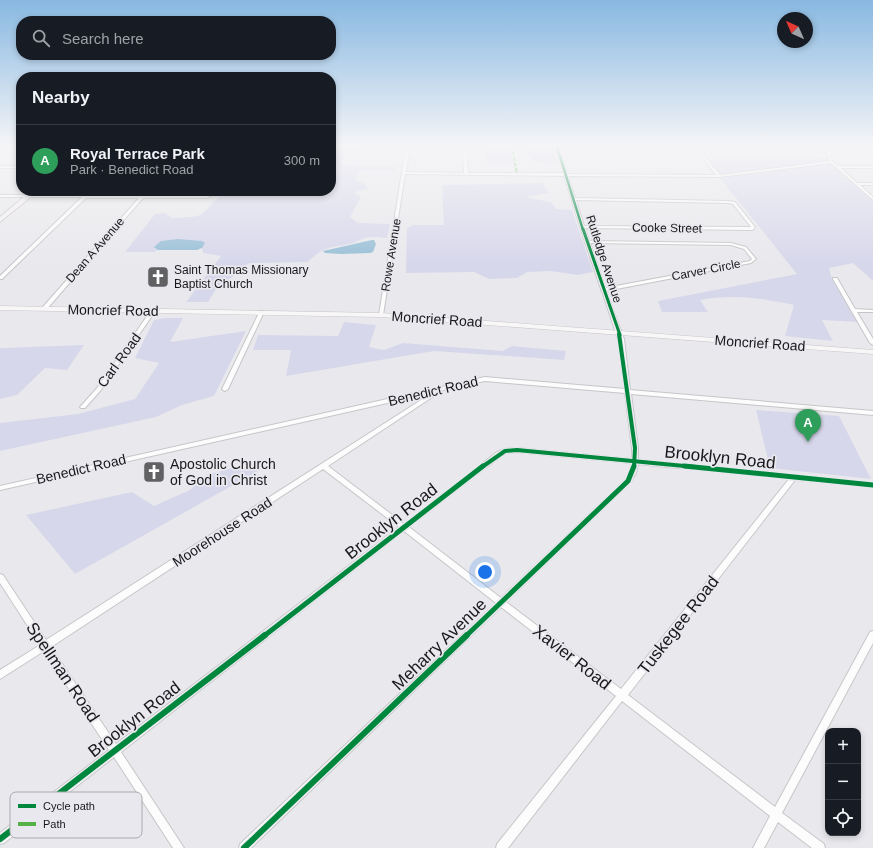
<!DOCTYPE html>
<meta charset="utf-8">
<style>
body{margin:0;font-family:Arial,sans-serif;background:#20242c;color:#f1f3f6}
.controls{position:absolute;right:12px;bottom:12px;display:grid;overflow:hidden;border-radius:8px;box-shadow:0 2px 6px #0003}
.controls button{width:36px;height:36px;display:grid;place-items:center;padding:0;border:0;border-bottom:1px solid #363941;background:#171b24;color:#f1f3f6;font:20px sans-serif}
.compass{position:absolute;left:777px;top:12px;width:36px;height:36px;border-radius:50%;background:#171b24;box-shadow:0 2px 6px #0003;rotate:315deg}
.you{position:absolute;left:485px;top:572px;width:14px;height:14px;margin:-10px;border:3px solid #fff;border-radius:50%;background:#1a73e8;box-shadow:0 0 0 6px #1a73e833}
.badge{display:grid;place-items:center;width:26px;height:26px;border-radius:50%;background:#1a73e8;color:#fff;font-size:13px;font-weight:700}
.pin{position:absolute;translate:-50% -33px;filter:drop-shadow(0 1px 2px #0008)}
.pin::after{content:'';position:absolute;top:21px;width:14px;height:12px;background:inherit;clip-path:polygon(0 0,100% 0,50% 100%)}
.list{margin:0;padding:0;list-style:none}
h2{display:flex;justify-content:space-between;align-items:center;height:52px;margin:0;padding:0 16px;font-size:17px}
h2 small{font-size:13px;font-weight:400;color:#9ea1a6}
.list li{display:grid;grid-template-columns:26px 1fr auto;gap:12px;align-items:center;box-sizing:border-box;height:72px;padding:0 16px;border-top:1px solid #363941}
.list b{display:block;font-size:15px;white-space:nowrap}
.list p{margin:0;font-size:13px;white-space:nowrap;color:#9ea1a6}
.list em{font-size:13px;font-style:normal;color:#9ea1a6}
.icon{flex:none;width:22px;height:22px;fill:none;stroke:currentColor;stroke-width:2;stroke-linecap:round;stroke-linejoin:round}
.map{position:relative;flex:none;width:873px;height:848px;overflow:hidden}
.search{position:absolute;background:#171b24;box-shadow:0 2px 6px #0003;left:16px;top:16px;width:320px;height:44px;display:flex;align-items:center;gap:10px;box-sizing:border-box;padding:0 14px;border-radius:16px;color:#9ea1a6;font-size:15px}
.panel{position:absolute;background:#171b24;box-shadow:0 2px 6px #0003;left:16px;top:72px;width:320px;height:124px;border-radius:16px}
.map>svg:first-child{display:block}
</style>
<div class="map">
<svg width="873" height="848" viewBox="0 0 873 848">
<rect width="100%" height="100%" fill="#e9e9ed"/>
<g fill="#d7d7eb">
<path d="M 331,147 L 360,147 L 356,152 L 341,160 L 341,165 L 366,167 L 396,167 L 396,170 L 365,170 L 359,172 L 355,180 L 365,184 L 368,189 L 357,191 L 355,193 L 361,197 L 350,217 L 358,223 L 390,224 L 387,238 C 378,237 370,236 362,239 C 359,240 356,242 353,243 C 333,248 324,245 308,262 L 250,263 L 246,265 L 240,272 L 218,286 L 208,302 L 186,302 L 221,256 L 203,253 L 202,248 L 205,243 L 155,248 L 158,250 L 154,252 L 125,252 L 155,214 L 165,213 L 172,218 L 191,217 L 201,215 L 225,191 L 331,191 Z"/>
<polygon points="484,147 552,147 558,163 533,162 527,149 510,149 513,164 486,163"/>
<path d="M 829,158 L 831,164 L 852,183 L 857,183 L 873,198 L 873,281 L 853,263 L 829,268 L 832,279 L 857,322 L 822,320 L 833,341 L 785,336 L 794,305 C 760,298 734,294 700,300 L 708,312 L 662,312 L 658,301 L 797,274 L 720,178 L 709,160 Z"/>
<polygon points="542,183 549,193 529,196 528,198 551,202 556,209 572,210 593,272 578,275 551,271 527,272 517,278 489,279 474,272 406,273 407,228 413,225 444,225 442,185"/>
<polygon points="46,191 88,191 80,195 41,195"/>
<polygon points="166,318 183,318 170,342 246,331 214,396 182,405 156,417 0,451 0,423 78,414 135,399 159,363 135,358 154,320"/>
<polygon points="344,322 376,325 369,347 384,350 403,343 503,351 512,346 566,351 564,360 434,351 286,376 291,350 253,350 258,335 338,336"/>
<polygon points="84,345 67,370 45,368 17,395 0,399 0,348"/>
<polygon points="756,410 839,416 871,479 770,468"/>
<polygon points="259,461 267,466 75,574 26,515 132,492 154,506 190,490 206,475"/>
</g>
<g fill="#99bfd6">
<polygon points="178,239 202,241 205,243 202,248 197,250 158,250 154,247 161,241"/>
<polygon points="372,240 374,240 376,244 373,252 370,253 341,254 325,253 323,251"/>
</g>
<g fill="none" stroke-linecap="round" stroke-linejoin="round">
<g stroke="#c6c6c8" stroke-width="2">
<g id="street">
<path d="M 406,147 L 410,147 L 406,172 L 464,173 L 463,147 L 466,147 L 468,173 L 564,173 L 555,147 L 558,147 L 567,174 L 716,175 L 695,147 L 697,147 L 720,175 L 830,161 L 825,150 L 739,149 L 738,148 L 740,147 L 824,148 L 824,147 L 826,147 L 828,151 L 873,151 L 873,153 L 829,153 L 833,162 L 838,166 L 873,166 L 873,168 L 841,168 L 857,183 L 873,183 L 873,185 L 860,185 L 873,197 L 873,200 L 831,163 L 719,177 L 568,176 L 575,198 L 728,201 L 735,202 L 755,227 L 753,230 L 752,230 L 585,228 L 589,241 L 731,243 L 746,247 L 756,259 L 751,263 L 606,291 L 624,339 L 630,390 L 873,411 L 873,415 L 631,394 L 638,448 L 638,460 L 873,483 L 873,487 L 795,480 L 628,695 L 775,807 L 870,632 L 873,631 L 873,643 L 782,813 L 824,844 L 825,848 L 812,848 L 778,822 L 764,848 L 753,848 L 770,816 L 622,701 L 508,848 L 496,848 L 497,844 L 616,696 L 501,607 L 251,848 L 239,848 L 240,844 L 496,603 L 404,531 L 121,752 L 184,848 L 173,848 L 114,757 L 4,843 L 0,844 L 0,833 L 109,750 L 44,651 L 0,679 L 0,670 L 40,645 L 0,583 L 0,574 L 3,575 L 46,640 L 432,393 L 0,490 L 0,486 L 485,377 L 625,389 L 618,339 L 602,291 L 601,290 L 601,289 L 585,242 L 564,176 L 405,174 L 383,315 L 383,316 L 379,316 L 379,315 ZM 576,200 L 728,203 L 733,204 L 751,227 L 584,226 ZM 590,243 L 731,245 L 744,249 L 752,259 L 750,261 L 605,288 ZM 485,381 L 625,393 L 632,448 L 632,459 L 517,448 L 505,449 L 497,452 L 404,524 L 328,466 L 443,390 ZM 517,452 L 631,463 C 631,469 629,474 626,479 L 501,598 L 409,527 L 501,456 L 506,453 ZM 638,464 L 789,479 L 621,689 L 506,602 L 630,483 L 636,473 ZM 323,469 L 399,527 L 116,744 L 51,647 Z"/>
<rect x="0" y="166" width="21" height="2"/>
<polygon points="89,191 93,191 89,195 141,196 145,191 149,191 145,196 208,196 210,197 208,198 143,198 46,310 42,310 42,308 139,198 86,198 2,279 0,279 0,276 82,197 0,197 0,195 84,195"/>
<polygon points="833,278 837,278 855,309 873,310 873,312 857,312 873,339 873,345 870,343 833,279"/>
<polygon points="152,309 154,309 156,310 101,390 85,408 81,408 80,407 81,406 97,388"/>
<polygon points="260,311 262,311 264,312 228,389 225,391 223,390 222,389"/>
</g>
</g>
<g stroke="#c6c6c8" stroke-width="1">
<polygon id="secondary" points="0,306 381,313 873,350 873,354 381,317 0,310"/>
</g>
<g stroke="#c4c4c6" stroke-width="2">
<polygon id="primary" points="31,191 38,191 0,222 0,217"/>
</g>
<use href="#street" fill="#fcfcfc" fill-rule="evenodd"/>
<use href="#secondary" fill="#f8f6f6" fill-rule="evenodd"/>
<use href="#primary" fill="#f4f0f0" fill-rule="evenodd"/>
<polyline stroke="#55b145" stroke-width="2" stroke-dasharray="3.5 2" stroke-linecap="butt" points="513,152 517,174"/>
<g stroke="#e8e8ee" stroke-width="4">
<polyline id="cycleway-far4" points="557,147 583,230"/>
</g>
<g stroke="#e8e8ee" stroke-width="5">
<polyline id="cycleway-far3" points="583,229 620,335"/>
</g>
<g stroke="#e8e8ee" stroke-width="6">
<g id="cycleway-far2">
<polyline points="619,334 635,448 634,467"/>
<polyline points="482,467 505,451 517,450 695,467"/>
</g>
</g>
<g stroke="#e8e8ee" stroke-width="8">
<g id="cycleway-far1">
<polyline points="684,466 873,485"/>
<polyline points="264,636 483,466"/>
<polyline points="466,636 628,481 634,466"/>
</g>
</g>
<g stroke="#e8e8ee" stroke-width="8">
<g id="cycleway">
<polyline points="0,839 265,635"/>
<polyline points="244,848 467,635"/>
</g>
</g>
<use href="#cycleway-far4" stroke="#00873e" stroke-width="2.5"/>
<use href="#cycleway-far3" stroke="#00873e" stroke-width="3"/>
<use href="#cycleway-far2" stroke="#00873e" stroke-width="4"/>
<use href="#cycleway-far1" stroke="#00873e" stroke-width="5"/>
<use href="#cycleway" stroke="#00873e" stroke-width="6"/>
</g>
<linearGradient id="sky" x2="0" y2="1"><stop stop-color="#88b8e1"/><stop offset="0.55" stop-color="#f5f5f7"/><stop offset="1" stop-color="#f5f5f7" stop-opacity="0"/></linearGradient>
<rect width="873" height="265" fill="url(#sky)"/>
<defs>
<g id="church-square" transform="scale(1.15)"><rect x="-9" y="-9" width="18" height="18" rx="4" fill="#616164" stroke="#e8e8ee"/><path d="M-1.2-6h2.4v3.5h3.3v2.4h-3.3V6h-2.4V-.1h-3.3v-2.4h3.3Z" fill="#fff"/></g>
</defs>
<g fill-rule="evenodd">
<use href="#church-square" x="158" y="277"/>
<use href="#church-square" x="154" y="472"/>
</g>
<g text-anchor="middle" stroke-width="3.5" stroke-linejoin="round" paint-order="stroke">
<g font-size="12" fill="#18181a" stroke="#e8e8ee">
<text transform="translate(667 228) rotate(1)" y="4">Cooke Street</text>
<text transform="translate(95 250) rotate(-49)" y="4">Dean A Avenue</text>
<text transform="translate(391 255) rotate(-81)" y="4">Rowe Avenue</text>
<text transform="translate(604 259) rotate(72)" y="4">Rutledge Avenue</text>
<text transform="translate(706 270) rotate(-11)" y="4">Carver Circle</text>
</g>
<g font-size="12" fill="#18181a" stroke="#e8e8ee" text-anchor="start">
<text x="174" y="274">Saint Thomas Missionary<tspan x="174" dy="14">Baptist Church</tspan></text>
</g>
<g font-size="14" fill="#18181a" stroke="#e8e8ee">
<text transform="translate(113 310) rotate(1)" y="5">Moncrief Road</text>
<text transform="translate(437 319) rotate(4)" y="5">Moncrief Road</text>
<text transform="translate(760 343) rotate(4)" y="5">Moncrief Road</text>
<text transform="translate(119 360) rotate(-54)" y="5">Carl Road</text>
<text transform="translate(433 391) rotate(-13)" y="5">Benedict Road</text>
<text transform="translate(81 469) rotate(-13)" y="5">Benedict Road</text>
<text transform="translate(222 532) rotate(-33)" y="5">Moorehouse Road</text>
</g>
<g font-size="14" fill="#18181a" stroke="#e8e8ee" text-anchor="start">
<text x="170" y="469">Apostolic Church<tspan x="170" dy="16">of God in Christ</tspan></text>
</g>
<g font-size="17" fill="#18181a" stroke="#e8e8ee">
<text transform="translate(720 457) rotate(6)" y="6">Brooklyn Road</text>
<text transform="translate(391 521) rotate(-38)" y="6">Brooklyn Road</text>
<text transform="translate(678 625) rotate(-52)" y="6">Tuskegee Road</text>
<text transform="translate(439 644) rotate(-44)" y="6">Meharry Avenue</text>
<text transform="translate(572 657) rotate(38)" y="6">Xavier Road</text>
<text transform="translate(63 672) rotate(56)" y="6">Spellman Road</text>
<text transform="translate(134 719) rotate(-38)" y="6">Brooklyn Road</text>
</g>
</g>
<rect x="10" y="792" width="132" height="46" rx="6" fill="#e8e8ee" stroke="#aaaaae" stroke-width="1"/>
<rect x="18" y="804" width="18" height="4" fill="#00873e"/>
<rect x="18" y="822" width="18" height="4" fill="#55b145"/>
<g font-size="11" fill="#18181a">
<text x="43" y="810">Cycle path</text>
<text x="43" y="828">Path</text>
</g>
</svg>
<div class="controls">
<button>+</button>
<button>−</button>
<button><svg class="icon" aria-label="locate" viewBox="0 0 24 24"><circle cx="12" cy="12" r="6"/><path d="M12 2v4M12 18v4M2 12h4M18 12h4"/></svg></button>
</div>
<svg class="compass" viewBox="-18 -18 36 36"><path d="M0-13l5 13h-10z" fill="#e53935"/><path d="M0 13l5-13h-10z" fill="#9ea1a6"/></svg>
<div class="you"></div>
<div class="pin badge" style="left:808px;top:442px;background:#2e9e5b">A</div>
<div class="search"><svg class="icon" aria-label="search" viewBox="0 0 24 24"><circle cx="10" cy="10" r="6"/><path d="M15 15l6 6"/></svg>Search here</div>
<section class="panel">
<h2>Nearby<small></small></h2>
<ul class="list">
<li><span class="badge" style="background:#2e9e5b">A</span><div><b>Royal Terrace Park</b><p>Park · Benedict Road</p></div><em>300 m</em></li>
</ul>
</section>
</div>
